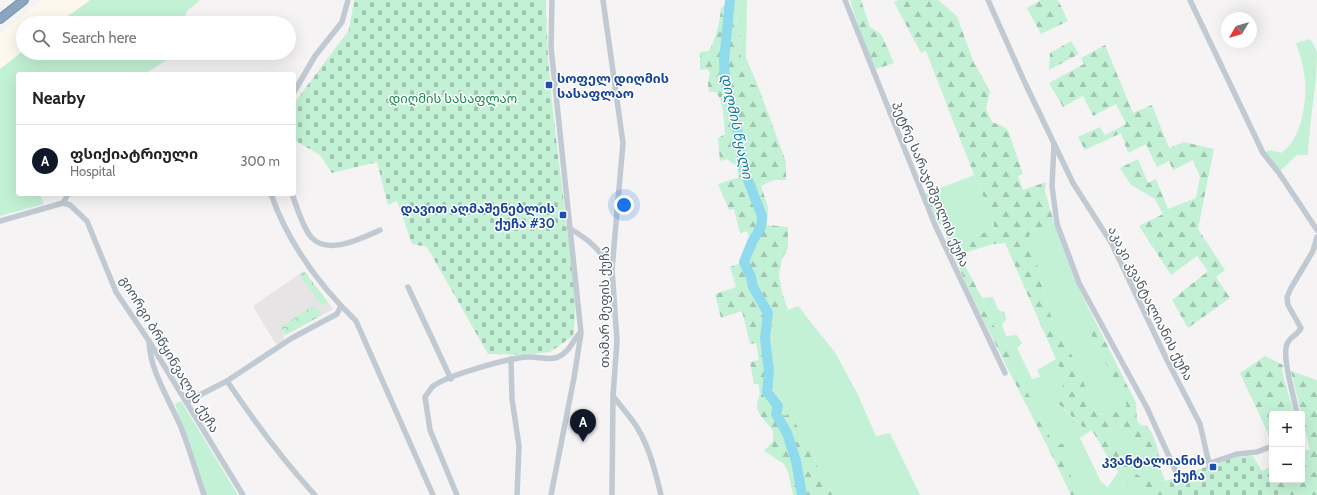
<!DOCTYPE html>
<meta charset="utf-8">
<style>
body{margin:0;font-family:Cabin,"Noto Sans Georgian",sans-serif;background:#f2f2f2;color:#222}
.controls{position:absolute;right:12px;bottom:12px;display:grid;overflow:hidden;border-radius:4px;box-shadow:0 4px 16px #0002}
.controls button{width:36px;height:36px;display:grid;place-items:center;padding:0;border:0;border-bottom:1px solid #e0e0e0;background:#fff;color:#222;font:20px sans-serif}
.compass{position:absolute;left:1221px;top:12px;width:36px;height:36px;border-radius:50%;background:#fff;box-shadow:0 4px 16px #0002;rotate:232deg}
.you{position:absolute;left:624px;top:205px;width:14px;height:14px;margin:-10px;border:3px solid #fff;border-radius:50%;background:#1a73e8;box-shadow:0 0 0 6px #1a73e833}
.badge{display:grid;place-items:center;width:26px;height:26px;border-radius:50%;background:#111827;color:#fff;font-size:13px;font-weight:700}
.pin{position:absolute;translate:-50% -33px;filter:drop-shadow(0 1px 2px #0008)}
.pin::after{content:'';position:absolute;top:21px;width:14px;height:12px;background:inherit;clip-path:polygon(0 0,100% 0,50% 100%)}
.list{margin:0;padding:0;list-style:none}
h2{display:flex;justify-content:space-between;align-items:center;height:52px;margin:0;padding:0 16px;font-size:17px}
h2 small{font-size:13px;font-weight:400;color:#767676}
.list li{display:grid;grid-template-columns:26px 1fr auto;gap:12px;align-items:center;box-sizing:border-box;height:72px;padding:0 16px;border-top:1px solid #e0e0e0}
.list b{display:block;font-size:15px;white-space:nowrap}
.list p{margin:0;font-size:13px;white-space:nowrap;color:#767676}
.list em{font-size:13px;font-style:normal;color:#767676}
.icon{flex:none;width:22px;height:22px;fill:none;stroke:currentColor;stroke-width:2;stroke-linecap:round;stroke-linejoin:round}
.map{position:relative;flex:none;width:1317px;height:495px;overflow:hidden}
.search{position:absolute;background:#fff;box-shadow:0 4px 16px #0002;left:16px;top:16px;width:280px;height:44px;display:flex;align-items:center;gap:10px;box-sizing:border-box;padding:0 14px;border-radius:22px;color:#767676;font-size:15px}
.panel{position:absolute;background:#fff;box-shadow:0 4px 16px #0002;left:16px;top:72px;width:280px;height:124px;border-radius:4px}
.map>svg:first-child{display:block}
</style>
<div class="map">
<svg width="1317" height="495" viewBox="0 0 1317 495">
<defs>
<pattern id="forest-firs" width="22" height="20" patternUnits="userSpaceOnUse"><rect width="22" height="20" fill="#c3f1d5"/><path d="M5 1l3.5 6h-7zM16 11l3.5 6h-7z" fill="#a0c6b0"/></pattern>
<pattern id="cemetery-stones" width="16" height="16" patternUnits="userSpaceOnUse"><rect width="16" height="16" fill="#c3f1d5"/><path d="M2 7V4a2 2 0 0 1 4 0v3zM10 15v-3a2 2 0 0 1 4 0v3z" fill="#a0c6b0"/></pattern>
<pattern id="park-crowns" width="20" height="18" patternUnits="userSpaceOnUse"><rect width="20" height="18" fill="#c3f1d5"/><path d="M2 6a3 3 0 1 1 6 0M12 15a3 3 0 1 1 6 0" fill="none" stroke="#a0c6b0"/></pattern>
</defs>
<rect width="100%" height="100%" fill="#f5f3f3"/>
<polygon fill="#fdf9ef" points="42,0 90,0 76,12 69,14 58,23 23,23 23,51 0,69 0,33"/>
<polygon fill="#e6e4e5" points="304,271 333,309 283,336 285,340 278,344 275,343 253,306"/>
<g fill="#c3f1d5">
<path d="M 90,0 L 200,0 L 187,11 L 182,23 L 58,23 C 69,15 79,9 90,0 Z"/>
<polygon points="745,0 747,0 746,58 758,86 748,83 743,72 739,43 740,34 736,25 737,13"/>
<path d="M 1310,39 C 1312,43 1316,48 1317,53 C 1317,88 1309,121 1308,155 L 1297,155 L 1280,171 L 1265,152 L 1270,150 L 1281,153 C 1303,139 1308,97 1304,73 C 1303,63 1299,53 1296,43 Z"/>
<polygon points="23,51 23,53 172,53 165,61 145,74 18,74 18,194 40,194 44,204 0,216 0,69"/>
<polygon points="974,175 994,221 994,229 956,243 935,190"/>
<polygon points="1054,223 1075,281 1096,323 1092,323 1091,334 1128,405 1119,413 1097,415 1074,359 1054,324 1049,311 1037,264 1031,253 1028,239 1030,231"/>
<polygon points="993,297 998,310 1005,312 1006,320 1002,324 1006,336 1017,335 1022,343 1017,348 1032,379 1040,377 1037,370 1056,359 1065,380 1064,386 1064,410 1083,427 1078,435 1055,447 1031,399 1010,363 1012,355 1006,341 991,322 982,298"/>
<polygon points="798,306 836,354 857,393 876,436 890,433 920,495 833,495 817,466 811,444 796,425 795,410 785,417 782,412 782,401 773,386 773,365 770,345 773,334 772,307 788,310"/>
<polygon points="181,401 238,495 206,495 175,404"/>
<polygon points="1117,426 1126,427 1136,438 1149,462 1159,464 1165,481 1139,476 1127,466 1109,439 1109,430"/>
<polygon points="1080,438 1101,482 1108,487 1118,472 1131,486 1142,490 1146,495 1079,495 1059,451"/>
</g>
<g fill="url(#forest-firs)" fill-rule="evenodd">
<path d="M 726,0 L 745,0 L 737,13 L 736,25 L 740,34 L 739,43 L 743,72 L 748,83 L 758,86 L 786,162 L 786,180 L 774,180 L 761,186 L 768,207 L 767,225 L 788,227 L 788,248 L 782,259 L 779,275 L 782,292 L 788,310 L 772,307 L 773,334 L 770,345 L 773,365 L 773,386 L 782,401 L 782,412 L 785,416 L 795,410 L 796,425 L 811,444 L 817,466 L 833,495 L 793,495 L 788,472 L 784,464 L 764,451 L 773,441 L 773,431 C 769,424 756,414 757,405 C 758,395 762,395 758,384 L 754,384 L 750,362 L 759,360 L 756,343 L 750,344 L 742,311 L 721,318 L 715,294 L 736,287 L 730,267 L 741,263 L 749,237 L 747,231 L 740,233 L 734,209 L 729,210 L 718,184 L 739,177 L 736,165 L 727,159 L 720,161 L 718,138 L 725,134 C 724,122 724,103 716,92 L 709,92 L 708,83 L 710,72 L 707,69 L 700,70 L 700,52 L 709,51 C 716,37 720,23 721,8 L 725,5 Z"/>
<polygon points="850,0 861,0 870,27 881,34 894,63 876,69 865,47"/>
<path d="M 899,0 L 938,0 L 957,16 L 973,61 L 990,91 L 986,109 L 992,122 L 1002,126 L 1008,130 L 1023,174 L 1018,176 L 1023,190 L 1046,182 L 1045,191 L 1054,223 L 1031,231 L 1028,239 L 1031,253 L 1037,264 L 1049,311 L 1054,324 L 1074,359 L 1097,415 C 1111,414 1118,414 1127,405 L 1091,334 L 1090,329 L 1092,323 L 1096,323 L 1136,403 L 1137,421 L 1141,425 L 1147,426 C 1155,436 1160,452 1159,464 L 1149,462 L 1136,438 L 1126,427 L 1117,426 L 1109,430 L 1109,439 L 1127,466 L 1139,476 L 1165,481 L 1171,495 L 1146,495 C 1140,489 1133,488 1128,483 C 1113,467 1103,449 1092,430 L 1060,451 L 1079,495 L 1071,495 C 1029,405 978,319 942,226 L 938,223 L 925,194 L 935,190 L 956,243 L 994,229 L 994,221 L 974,175 L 926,51 L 921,53 L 894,2 ZM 1005,243 L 1065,380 L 1063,386 L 1057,390 L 1057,402 L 1083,427 L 1078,435 L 1055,447 L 1031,399 L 1010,363 L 1012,355 L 1006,341 L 991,322 L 982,298 L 962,260 L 961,254 L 993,244 Z"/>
<polygon points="1041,0 1058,0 1068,21 1041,34 1027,8"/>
<polygon points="1071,41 1079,54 1049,70 1050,53"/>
<polygon points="1105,45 1133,113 1152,105 1169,148 1184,142 1214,149 1198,229 1225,270 1216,277 1230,298 1188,328 1172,300 1208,271 1197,256 1171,275 1139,226 1163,214 1155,199 1131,185 1120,168 1138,159 1148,183 1156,179 1168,209 1196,198 1200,177 1193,160 1173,170 1169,161 1157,167 1146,144 1128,153 1121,133 1085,150 1078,137 1100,127 1105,135 1126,124 1116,104 1093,116 1083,96 1063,107 1049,83 1084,64 1081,58"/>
<polygon points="1265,356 1283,365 1282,371 1294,414 1272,414 1272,442 1240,373"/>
<polygon points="1291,371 1317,380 1317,495 1283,495 1262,471 1272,466 1272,480 1302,480 1302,447 1303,450 1310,450"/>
</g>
<g fill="url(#cemetery-stones)">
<path d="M 354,0 L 546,0 C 546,74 558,148 566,221 C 571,257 579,301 573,336 L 550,352 L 524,355 L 488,354 L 427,247 L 412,244 L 397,201 L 388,205 L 377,162 L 332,173 L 320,155 L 294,140 L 295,102 L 349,30 Z"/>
<polygon points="1253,456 1262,471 1283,495 1171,495 1165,481 1235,457"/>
</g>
<g fill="url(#park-crowns)">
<polygon points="304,271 328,302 322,306 299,274"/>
<polygon points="314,305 322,315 286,335 281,327"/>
</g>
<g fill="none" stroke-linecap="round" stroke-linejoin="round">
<polyline stroke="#90daee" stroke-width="10" points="730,0 724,61 725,79 737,127 744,170 762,216 761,227 752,242 744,262 751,277 753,287 768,313 765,338 769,371 767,392 778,406 776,414 787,433 796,461 802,495"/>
<g stroke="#7690ad" stroke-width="10">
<polyline id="highway" points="0,19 24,0"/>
</g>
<g stroke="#c1cad2" stroke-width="5.5">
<polyline points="603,0 623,143 612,269 617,341 613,396 612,495"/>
<polyline points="845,0 935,225 1005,373"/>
<polyline points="988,0 1025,83 1073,183 1112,244 1167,360 1200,424 1210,468"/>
<polyline points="1190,0 1263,153 1279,173 1317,230"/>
<polyline points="294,92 315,56 342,22 348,0"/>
<polyline points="1054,145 1052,186 1057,224 1079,283 1147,408 1178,476"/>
<path d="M 271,194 C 288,243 319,285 356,321 L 433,495"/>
<path d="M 292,194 C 297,207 302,226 311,237 C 328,256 362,238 380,230"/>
<polyline points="63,203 68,194"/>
<polyline points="0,221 63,203 70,205 87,221 116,292 149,341 243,495"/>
<path d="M 569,228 C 591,241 598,248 612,269"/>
<polyline points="408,287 451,379"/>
<path d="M 149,341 C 150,371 168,397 180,425 C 189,447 196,472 204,495"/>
<polyline points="511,359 512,399 519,446 517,495"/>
<path d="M 227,381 C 254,421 282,459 315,495"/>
<path d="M 613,396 C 619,404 626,412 632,420 C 648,441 655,470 661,495"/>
<polyline points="186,402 227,381 292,338 337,314 341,306"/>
<path d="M 1297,414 C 1295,399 1280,354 1288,342 C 1291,336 1298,335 1301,328 L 1288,305 L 1287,297 L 1291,288 L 1313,251 L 1317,237"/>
<polyline points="1210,463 1237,454 1257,452 1272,446"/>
<path d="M 457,495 L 430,430 L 425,397 C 427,394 430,390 432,387 C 447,375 509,358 528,357 C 537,356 550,361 558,357 C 570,352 572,341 580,333"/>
<polyline points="551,495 574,378 581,333 551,47 552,0"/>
</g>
<use href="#highway" stroke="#8ba5c1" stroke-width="8"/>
</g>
<g fill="#1a4fb4" stroke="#fff" stroke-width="1.5">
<rect x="545" y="81" width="8" height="8" rx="2"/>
<rect x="559" y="211" width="8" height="8" rx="2"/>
<rect x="1209" y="463" width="8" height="8" rx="2"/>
</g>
<g text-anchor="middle" stroke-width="3" stroke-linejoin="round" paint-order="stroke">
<g font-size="13" font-weight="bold" fill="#164399" stroke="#fff" text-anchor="end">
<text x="557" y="83" text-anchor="start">სოფელ დიღმის<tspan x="557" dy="15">სასაფლაო</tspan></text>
<text x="555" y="213">დავით აღმაშენებლის<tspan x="555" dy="15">ქუჩა #30</tspan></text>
<text x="1205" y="465">კვანტალიანის<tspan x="1205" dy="15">ქუჩა</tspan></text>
</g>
<g font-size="13" fill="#17864f" stroke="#fff">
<text x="453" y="103">დიღმის სასაფლაო</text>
</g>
<g font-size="13" fill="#4a5661" stroke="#fff">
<text transform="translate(931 184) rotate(67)" y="5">პეტრე სარაჯიშვილის ქუჩა</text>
<text transform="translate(1151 303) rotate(63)" y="5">აკაკი კვანტალიანის ქუჩა</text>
<text transform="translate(604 307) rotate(-90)" y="5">თამარ მეფის ქუჩა</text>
<text transform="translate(170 354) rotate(59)" y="5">გიორგი ბრწყინვალეს ქუჩა</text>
</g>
<g font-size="14" font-style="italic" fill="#0c7c9b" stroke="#fff">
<text transform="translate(737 126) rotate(78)" y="5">დიღმის წყალი</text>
</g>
</g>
</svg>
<div class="controls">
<button>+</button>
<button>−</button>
</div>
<svg class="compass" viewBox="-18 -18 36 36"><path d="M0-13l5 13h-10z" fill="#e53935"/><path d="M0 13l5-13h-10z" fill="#767676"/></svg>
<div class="you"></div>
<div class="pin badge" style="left:583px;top:442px">A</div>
<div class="search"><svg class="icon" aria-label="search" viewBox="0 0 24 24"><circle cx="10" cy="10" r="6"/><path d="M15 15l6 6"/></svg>Search here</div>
<section class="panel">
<h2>Nearby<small></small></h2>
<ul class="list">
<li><span class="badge">A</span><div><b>ფსიქიატრიული</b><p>Hospital</p></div><em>300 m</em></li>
</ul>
</section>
</div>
